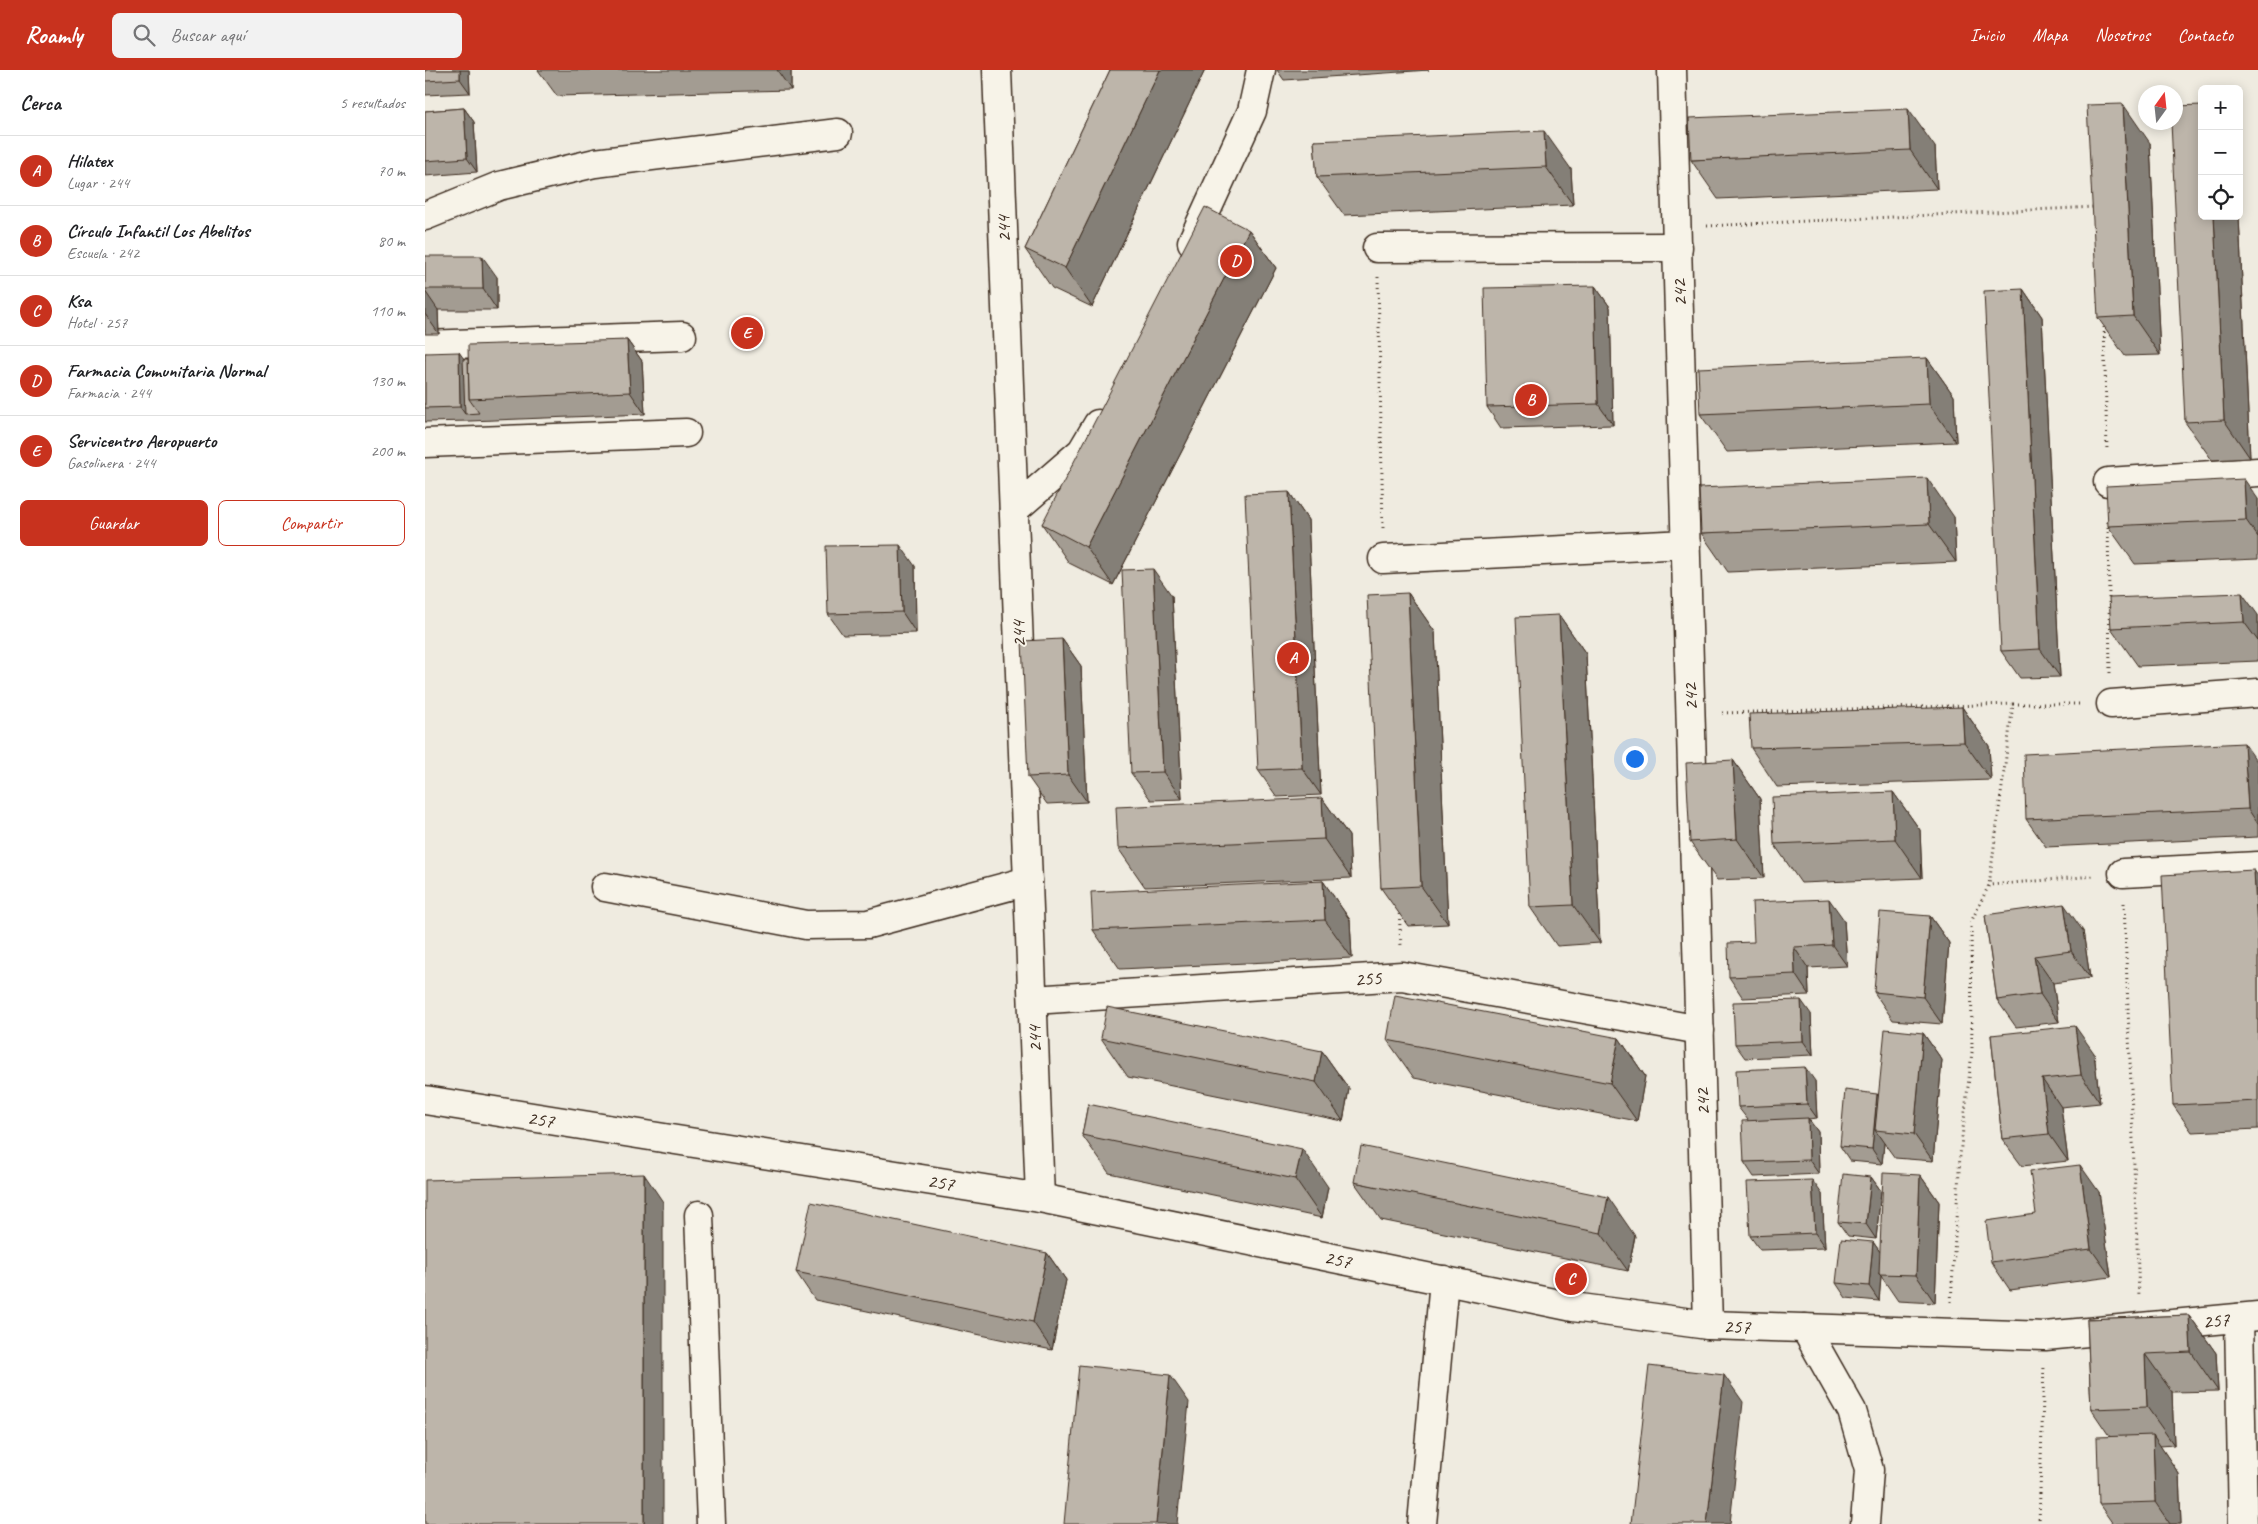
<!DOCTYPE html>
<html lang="es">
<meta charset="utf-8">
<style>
body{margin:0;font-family:Caveat,sans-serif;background:#f2f2f2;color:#202124}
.controls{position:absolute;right:15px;top:15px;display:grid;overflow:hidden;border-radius:8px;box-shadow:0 2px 12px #0003}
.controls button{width:45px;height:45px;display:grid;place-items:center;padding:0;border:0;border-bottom:1px solid #e0e0e0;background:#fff;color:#202124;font:25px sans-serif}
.compass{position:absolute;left:1713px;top:15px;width:45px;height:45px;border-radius:50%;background:#fff;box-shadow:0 2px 12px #0003;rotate:15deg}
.you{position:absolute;left:1209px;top:688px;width:18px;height:18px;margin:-12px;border:4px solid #fff;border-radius:50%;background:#1a73e8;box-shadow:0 0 0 8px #1a73e833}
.badge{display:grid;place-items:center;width:32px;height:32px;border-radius:50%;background:#c8321e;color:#fff;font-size:16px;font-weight:700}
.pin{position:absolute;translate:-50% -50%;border:2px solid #fff;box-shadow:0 1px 5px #0006}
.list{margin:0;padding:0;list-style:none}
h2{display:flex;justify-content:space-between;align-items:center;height:65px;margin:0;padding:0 20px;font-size:21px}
h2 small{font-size:16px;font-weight:400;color:#757577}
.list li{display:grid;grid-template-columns:32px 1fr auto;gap:15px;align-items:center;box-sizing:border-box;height:70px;padding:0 20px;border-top:1px solid #e0e0e0}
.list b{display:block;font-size:19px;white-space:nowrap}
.list p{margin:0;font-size:16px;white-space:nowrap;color:#757577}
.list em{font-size:16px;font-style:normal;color:#757577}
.actions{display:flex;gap:10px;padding:15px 20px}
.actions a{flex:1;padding:11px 0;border:1px solid #c8321e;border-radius:8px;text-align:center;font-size:18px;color:#c8321e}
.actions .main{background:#c8321e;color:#fff}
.icon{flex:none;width:28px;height:28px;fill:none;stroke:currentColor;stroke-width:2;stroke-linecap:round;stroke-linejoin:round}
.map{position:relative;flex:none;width:1833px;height:1454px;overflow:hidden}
header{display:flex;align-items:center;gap:30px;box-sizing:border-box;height:70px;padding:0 25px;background:#c8321e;color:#fff}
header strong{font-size:24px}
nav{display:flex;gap:28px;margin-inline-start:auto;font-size:18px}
.search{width:350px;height:45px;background:#f2f2f2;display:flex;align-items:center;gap:12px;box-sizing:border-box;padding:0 18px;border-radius:8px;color:#757577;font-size:19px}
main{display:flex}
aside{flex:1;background:#fff}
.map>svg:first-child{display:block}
</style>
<header>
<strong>Roamly</strong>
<div class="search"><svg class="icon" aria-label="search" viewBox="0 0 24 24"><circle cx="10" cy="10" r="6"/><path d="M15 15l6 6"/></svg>Buscar aquí</div>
<nav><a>Inicio</a><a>Mapa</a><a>Nosotros</a><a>Contacto</a></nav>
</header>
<main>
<aside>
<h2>Cerca<small>5 resultados</small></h2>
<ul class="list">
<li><span class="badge">A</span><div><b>Hilatex</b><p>Lugar · 244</p></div><em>70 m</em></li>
<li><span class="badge">B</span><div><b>Círculo Infantil Los Abelitos</b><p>Escuela · 242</p></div><em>80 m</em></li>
<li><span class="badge">C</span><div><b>Ksa</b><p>Hotel · 257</p></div><em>110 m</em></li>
<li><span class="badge">D</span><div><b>Farmacia Comunitaria Normal</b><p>Farmacia · 244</p></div><em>130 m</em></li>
<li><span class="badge">E</span><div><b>Servicentro Aeropuerto</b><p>Gasolinera · 244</p></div><em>200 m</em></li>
</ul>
<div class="actions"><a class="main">Guardar</a><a>Compartir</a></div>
</aside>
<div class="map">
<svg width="1833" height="1454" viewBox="0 0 1833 1454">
<rect width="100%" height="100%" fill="#efebe0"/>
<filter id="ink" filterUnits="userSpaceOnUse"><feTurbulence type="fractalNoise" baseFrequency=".02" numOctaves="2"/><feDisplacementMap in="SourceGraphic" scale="10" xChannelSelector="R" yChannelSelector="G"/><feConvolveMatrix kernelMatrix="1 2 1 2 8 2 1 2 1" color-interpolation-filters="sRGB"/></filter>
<g filter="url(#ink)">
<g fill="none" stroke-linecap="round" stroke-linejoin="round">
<g stroke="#3b2a1e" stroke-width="31">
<g id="minor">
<polyline points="572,0 615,1128"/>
<polyline points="1247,0 1283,1255"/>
<polyline points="0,146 74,116 170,93 413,63"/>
<polyline points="767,172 827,41 836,0"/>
<polyline points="952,178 1253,177"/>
<polyline points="0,275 257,266"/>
<polyline points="0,373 261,363"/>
<polyline points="1683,412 1833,402"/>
<polyline points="589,440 657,381 673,354"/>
<polyline points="958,489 1261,474"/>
<polyline points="1686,634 1833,623"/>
<polyline points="1698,803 1833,796"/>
<polyline points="180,817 381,855 443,854 603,811"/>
<polyline points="608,930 977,906 1275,960"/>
<polyline points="0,1030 615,1128 1148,1237 1283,1255 1620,1266 1833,1246"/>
<polyline points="274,1145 286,1454"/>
<polyline points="1814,1248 1818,1454"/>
<polyline points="1380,1258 1427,1341 1444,1400 1440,1454"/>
<polyline points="997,1454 1019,1210"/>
</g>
</g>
<g stroke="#3b2a1e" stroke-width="3" stroke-dasharray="1 4" stroke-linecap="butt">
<polyline points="1282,156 1670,137"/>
<polyline points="953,207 958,458"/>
<polyline points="1679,252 1682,381"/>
<polyline points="1683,452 1685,604"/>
<polyline points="1588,634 1657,634"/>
<polyline points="1297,643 1588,634 1564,815"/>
<polyline points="1699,833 1714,1227"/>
<polyline points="974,839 976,876"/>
<polyline points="1526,1232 1535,1085 1547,982 1546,852 1564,815 1669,806"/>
<polyline points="1614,1454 1619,1295"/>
</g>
<use href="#minor" stroke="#f7f3e8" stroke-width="28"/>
</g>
<g fill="#a39c92" stroke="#3b2a1e">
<polygon points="0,0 44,0 45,23 0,25"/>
<polygon points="113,0 366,0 366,20 132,26"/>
<polygon points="685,0 780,0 667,237 627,218 600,179"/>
<polygon points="852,0 1004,0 859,10"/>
<polygon points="39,38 49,52 52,102 0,106 0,41"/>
<polygon points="889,71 1146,99 1148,135 919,145 892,107"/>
<polygon points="1725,73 1735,285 1700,286 1673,248"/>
<polygon points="1510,77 1512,119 1293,129 1266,90"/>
<polygon points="1777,146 1814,146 1825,388 1787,390 1760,352"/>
<polygon points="824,160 851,198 688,515 644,493 617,454"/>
<polygon points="0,186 72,207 72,240 13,240 14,264 0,264"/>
<polygon points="1170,216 1185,237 1188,355 1076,358 1062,337"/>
<polygon points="1598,219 1617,247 1635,607 1595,608 1576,581"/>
<polygon points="202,270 217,291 220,344 45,351 0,352 0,283 38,289 43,289"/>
<polygon points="1502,288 1529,326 1531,372 1302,382 1275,344"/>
<polygon points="864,422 883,450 896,725 852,727 833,700"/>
<polygon points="1833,429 1833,489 1710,494 1683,456"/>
<polygon points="1529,447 1531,492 1303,502 1276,463"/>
<polygon points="490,496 491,563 418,565 403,544"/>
<polygon points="983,523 1010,562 1023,854 983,856 956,818"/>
<polygon points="747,526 757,729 726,730 706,703"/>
<polygon points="1134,545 1161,584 1175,873 1132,876 1105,837"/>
<polygon points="1833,545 1833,591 1713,596 1686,558"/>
<polygon points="637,569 656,596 662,732 622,734 603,707"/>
<polygon points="1537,637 1564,676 1566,710 1352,717 1326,678"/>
<polygon points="1308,690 1335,729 1339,808 1292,810 1265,772"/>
<polygon points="1833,693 1833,767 1621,777 1601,749"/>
<polygon points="1468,722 1495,760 1497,808 1376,813 1349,774"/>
<polygon points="897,728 924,766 926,808 720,817 693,778"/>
<polygon points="1833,806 1833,1059 1767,1062 1748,1035"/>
<polygon points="898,811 925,850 927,888 695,899 668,860"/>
<polygon points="1560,845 1658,861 1665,908 1628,913 1634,952 1591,957 1572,930"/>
<polygon points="1505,846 1524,873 1517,954 1468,950 1449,922"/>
<polygon points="1419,850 1422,896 1383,898 1384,925 1318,928 1304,907 1329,872"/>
<polygon points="1386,944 1388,985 1320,988 1310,974"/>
<polygon points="1498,963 1517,990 1508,1091 1470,1088 1459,1073 1457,1094 1425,1091 1415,1076 1452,1024 1454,1025"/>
<polygon points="1566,965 1669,983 1675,1033 1636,1037 1643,1091 1597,1096 1577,1069"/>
<polygon points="676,968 897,981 924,1019 918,1051 703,1007"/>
<polygon points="1194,968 1220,1006 1212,1051 989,1008 962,970"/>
<polygon points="1390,1011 1392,1048 1383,1049 1393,1062 1394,1104 1329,1107 1319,1092 1323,1050 1313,1037"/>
<polygon points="663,1034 903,1117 897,1148 684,1103 657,1065"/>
<polygon points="1495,1105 1514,1132 1510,1233 1473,1231 1456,1206 1454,1231 1421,1228 1411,1213 1448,1172 1455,1182"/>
<polygon points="1446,1107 1456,1121 1451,1169 1423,1166 1413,1152"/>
<polygon points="929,1112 1210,1166 1203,1201 956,1150"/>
<polygon points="1674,1122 1686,1207 1585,1220 1566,1192 1611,1144"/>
<polygon points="1397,1124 1400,1178 1335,1180 1325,1166"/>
<polygon points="622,1183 641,1210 627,1280 390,1230 371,1202"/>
<polygon points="1764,1245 1791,1283 1793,1321 1747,1322 1749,1375 1735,1376 1754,1404 1756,1454 1688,1454 1674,1434 1685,1367 1666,1339 1662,1249"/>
</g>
<g fill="#847f77" stroke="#3b2a1e">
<polygon points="35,0 44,0 45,23 35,9"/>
<polygon points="352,0 366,0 366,20"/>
<polygon points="735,0 780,0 667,237 640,198"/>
<polygon points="1698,34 1725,73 1735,285 1708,246"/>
<polygon points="39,38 49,52 52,102 42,88"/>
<polygon points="1483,39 1510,77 1512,119 1485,80"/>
<polygon points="1119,61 1146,99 1148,135 1121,97"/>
<polygon points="1789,146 1814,146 1825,388 1799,350"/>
<polygon points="824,160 851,198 688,515 661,477"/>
<polygon points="57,186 72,207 72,240 58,219"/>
<polygon points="1170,216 1185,237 1188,355 1173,334"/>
<polygon points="1598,219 1617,247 1635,607 1615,579"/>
<polygon points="0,221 13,240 14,264 0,244"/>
<polygon points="202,270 217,291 220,344 205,322"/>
<polygon points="34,282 44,296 40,344 35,337"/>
<polygon points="1502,288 1529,326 1531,372 1504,334"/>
<polygon points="1502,408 1529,447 1531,492 1504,454"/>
<polygon points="1819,409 1833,429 1833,467 1821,450"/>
<polygon points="864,422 883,450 896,725 877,698"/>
<polygon points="475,475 490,496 491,563 477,542"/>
<polygon points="728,499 747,526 757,729 738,702"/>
<polygon points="983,523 1010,562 1023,854 996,816"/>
<polygon points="1817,523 1833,545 1833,571 1819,552"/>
<polygon points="1134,545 1161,584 1175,873 1148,835"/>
<polygon points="637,569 656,596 662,732 643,705"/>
<polygon points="1537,637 1564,676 1566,710 1539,672"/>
<polygon points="1819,673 1833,693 1833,754 1823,739"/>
<polygon points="1308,690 1335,729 1339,808 1312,769"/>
<polygon points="1468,722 1495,760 1497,808 1470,769"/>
<polygon points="897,728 924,766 926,808 899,769"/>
<polygon points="1829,800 1833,806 1833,881"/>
<polygon points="898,811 925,850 927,888 900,850"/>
<polygon points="1404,829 1419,850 1422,896 1407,875"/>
<polygon points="1639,834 1658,861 1665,908 1646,881"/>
<polygon points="1505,846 1524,873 1517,954 1498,927"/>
<polygon points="1369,877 1383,898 1384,925 1370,904"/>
<polygon points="1609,886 1628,913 1634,952 1615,924"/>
<polygon points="1376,930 1386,944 1388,985 1378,971"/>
<polygon points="1650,956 1669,983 1675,1033 1656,1005"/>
<polygon points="1498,963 1517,990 1508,1091 1489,1064"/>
<polygon points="1194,968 1220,1006 1212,1051 1185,1013"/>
<polygon points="897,981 924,1019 918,1051 891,1012"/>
<polygon points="1380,997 1390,1011 1392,1048 1382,1034"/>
<polygon points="1617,1009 1636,1037 1643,1091 1624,1064"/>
<polygon points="1452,1024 1462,1038 1450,1060 1459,1073 1457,1094 1447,1079"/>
<polygon points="1383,1048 1393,1062 1394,1104 1384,1090"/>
<polygon points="877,1079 903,1117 897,1148 870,1109"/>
<polygon points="1655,1095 1674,1122 1686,1207 1666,1179"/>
<polygon points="219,1104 238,1132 238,1454 219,1454"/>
<polygon points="1495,1105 1514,1132 1510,1233 1491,1205"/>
<polygon points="1446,1107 1456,1121 1451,1169 1441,1154"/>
<polygon points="1387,1110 1397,1124 1400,1178 1390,1163"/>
<polygon points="1183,1127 1210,1166 1203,1201 1176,1163"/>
<polygon points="1448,1172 1458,1186 1454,1204 1456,1206 1454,1231 1444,1216"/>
<polygon points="622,1183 641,1210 627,1280 608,1252"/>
<polygon points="1764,1245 1791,1283 1793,1321 1766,1282"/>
<polygon points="1720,1284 1747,1322 1749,1375 1722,1337"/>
<polygon points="745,1305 764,1332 752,1454 731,1454"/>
<polygon points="1299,1305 1318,1332 1305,1454 1282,1454"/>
<polygon points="1728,1365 1754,1404 1756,1454 1745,1454 1730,1432"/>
</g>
<g fill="#bdb5aa" stroke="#3b2a1e">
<polygon points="0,0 35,0 35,9 0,11"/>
<polygon points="685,0 735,0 640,198 600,179"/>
<polygon points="1698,34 1708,246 1673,248 1662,35"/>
<polygon points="1777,35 1777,146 1789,146 1799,350 1760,352 1746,52 1750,52 1750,36"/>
<polygon points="39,38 42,88 0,91 0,41"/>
<polygon points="1483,39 1485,80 1266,90 1264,48"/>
<polygon points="1119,61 1121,97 892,107 889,71"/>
<polygon points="780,137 824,160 661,477 617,454"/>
<polygon points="0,186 57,186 58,219 0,219"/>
<polygon points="1170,216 1173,334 1062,337 1059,218"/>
<polygon points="1598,219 1615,579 1576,581 1559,221"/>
<polygon points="202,270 205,322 44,329 43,275"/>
<polygon points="34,282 35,337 0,338 0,283"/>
<polygon points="1502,288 1504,334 1275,344 1273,298"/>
<polygon points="38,289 43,289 44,329 54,343 40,344"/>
<polygon points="1502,408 1504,454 1276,463 1274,418"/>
<polygon points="1819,409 1821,450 1683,456 1681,416"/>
<polygon points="864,422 877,698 833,700 820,424"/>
<polygon points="475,475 477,542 403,544 401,476"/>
<polygon points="728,499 738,702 706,703 697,500"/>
<polygon points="983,523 996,816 956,818 942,525"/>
<polygon points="1817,523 1819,552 1686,558 1684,528"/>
<polygon points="1134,545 1148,835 1105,837 1091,547"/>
<polygon points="637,569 643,705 603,707 597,571"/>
<polygon points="1537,637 1539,672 1326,678 1324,644"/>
<polygon points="1819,673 1823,739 1601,749 1599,684"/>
<polygon points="1308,690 1312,769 1265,772 1261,693"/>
<polygon points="1468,722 1470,769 1349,774 1347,727"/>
<polygon points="897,728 899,769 693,778 691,737"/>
<polygon points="1829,800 1833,881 1833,1031 1748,1035 1737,805"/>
<polygon points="898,811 900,850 668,860 666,822"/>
<polygon points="1404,829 1407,875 1369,877 1370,904 1304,907 1303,873 1329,872 1327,832"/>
<polygon points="1639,834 1646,881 1609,886 1615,924 1572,930 1560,845"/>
<polygon points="1455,842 1505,846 1498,927 1449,922"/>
<polygon points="970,925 1194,968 1185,1013 962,970"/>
<polygon points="1376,930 1378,971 1310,974 1308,932"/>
<polygon points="682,937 897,981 891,1012 676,968"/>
<polygon points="1650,956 1656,1005 1617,1009 1624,1064 1577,1069 1566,965"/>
<polygon points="1460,959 1498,963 1489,1064 1450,1060"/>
<polygon points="1380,997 1382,1034 1313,1037 1311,1000"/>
<polygon points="1420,1020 1452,1024 1447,1079 1415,1076"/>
<polygon points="663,1034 877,1079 870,1109 657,1065"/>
<polygon points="1383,1048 1384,1090 1319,1092 1317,1051"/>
<polygon points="936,1076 1183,1127 1176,1163 929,1112"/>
<polygon points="1655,1095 1666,1179 1566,1192 1561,1151 1611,1144 1605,1101"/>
<polygon points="1458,1103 1495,1105 1491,1205 1454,1204"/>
<polygon points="219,1104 219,1454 0,1454 0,1110"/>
<polygon points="1418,1104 1446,1107 1441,1154 1413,1152"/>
<polygon points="1387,1110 1390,1163 1325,1166 1322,1112"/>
<polygon points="386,1132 622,1183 608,1252 371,1202"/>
<polygon points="1416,1169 1448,1172 1444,1216 1411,1213"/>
<polygon points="1764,1245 1766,1282 1720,1284 1722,1337 1666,1339 1662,1249"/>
<polygon points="654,1295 745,1305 731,1454 639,1454"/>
<polygon points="1224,1296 1299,1305 1282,1454 1206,1454"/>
<polygon points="1728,1365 1730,1432 1674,1434 1672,1367"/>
</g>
</g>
<g text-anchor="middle" stroke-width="4" stroke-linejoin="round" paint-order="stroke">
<g font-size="20" fill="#3b2a1e" stroke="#f7f3e8">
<text transform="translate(578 159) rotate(-92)" y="7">244</text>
<text transform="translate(1254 223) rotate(-92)" y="7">242</text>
<text transform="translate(593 564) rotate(-92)" y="7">244</text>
<text transform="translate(1265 627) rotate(-92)" y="7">242</text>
<text transform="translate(943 908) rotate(-4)" y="7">255</text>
<text transform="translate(609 969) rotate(-92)" y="7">244</text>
<text transform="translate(1277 1032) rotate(-92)" y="7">242</text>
<text transform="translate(116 1049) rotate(9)" y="7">257</text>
<text transform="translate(516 1112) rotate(9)" y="7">257</text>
<text transform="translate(913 1189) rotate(12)" y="7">257</text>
<text transform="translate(1791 1250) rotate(-5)" y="7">257</text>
<text transform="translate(1312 1256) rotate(2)" y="7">257</text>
</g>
</g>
</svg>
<div class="controls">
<button>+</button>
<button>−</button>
<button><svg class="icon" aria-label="locate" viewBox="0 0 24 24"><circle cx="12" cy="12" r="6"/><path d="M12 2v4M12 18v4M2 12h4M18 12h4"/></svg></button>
</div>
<svg class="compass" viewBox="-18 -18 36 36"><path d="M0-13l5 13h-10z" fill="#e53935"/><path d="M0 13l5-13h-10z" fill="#757577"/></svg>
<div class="you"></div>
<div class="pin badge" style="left:868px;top:588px">A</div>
<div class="pin badge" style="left:1106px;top:330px">B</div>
<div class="pin badge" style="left:1146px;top:1209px">C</div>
<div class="pin badge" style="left:811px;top:191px">D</div>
<div class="pin badge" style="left:322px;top:263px">E</div>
</div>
</main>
